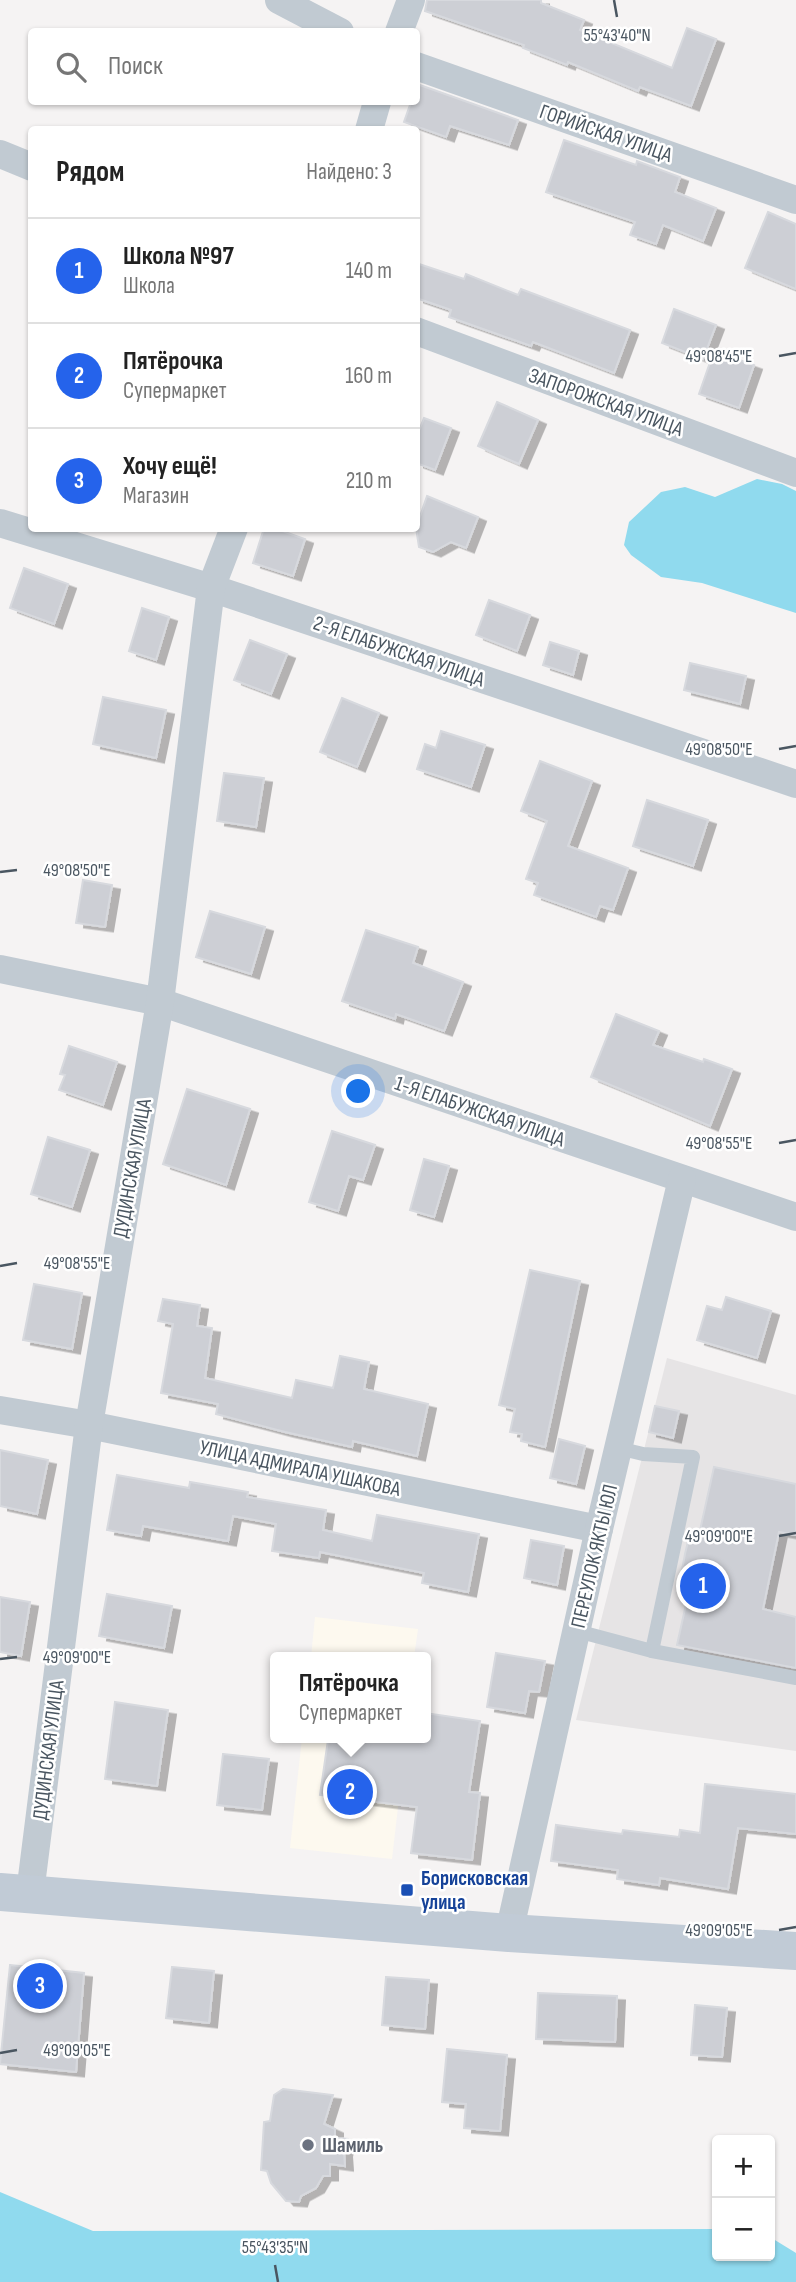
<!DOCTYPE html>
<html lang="ru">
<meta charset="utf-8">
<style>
body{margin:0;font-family:"Sofia Sans Condensed",sans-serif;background:#f2f2f2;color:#222}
.controls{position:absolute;right:21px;bottom:21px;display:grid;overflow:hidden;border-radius:7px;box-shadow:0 2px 5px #0004}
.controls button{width:63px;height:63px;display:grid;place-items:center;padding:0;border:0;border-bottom:2px solid #e0e0e0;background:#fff;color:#222;font:35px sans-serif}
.you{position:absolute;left:359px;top:1092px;width:24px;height:24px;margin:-18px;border:5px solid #fff;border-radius:50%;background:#1a73e8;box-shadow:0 0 0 10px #1a73e833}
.badge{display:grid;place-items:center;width:46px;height:46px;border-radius:50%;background:#2563eb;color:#fff;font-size:23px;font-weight:700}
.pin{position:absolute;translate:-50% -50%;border:4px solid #fff;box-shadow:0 2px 7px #0006}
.popup{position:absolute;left:270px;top:1652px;width:161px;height:91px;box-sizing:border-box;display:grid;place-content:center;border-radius:7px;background:#fff;filter:drop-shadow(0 2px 5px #0005);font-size:23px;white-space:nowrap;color:#767676}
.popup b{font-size:26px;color:#222}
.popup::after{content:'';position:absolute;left:50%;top:100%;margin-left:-14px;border:14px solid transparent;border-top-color:#fff}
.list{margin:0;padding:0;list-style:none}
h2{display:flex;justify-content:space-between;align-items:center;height:91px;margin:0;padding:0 28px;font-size:30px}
h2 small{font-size:23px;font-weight:400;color:#767676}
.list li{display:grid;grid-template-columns:46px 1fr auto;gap:21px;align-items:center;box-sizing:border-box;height:105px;padding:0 28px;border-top:2px solid #e0e0e0}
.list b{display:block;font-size:26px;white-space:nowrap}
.list p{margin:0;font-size:23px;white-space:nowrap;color:#767676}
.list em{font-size:23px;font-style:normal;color:#767676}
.icon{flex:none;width:38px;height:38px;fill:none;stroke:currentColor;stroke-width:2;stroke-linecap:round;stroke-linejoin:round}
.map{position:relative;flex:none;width:796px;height:2282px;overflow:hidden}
.search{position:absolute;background:#fff;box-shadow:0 2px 5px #0004;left:28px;top:28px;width:392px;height:77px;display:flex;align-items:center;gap:18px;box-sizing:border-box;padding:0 24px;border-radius:7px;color:#767676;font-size:26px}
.panel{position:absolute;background:#fff;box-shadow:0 2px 5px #0004;left:28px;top:126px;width:392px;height:406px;border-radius:7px}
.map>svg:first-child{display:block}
</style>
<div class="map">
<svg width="796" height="2282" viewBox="0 0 796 2282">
<defs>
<filter id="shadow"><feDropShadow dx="8" dy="4.5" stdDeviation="0" flood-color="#0004"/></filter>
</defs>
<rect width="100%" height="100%" fill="#f5f3f3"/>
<g fill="#fdf9ef">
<polygon points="315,1617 418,1629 414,1657 311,1657"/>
<polygon points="302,1738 406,1738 392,1859 290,1848"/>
</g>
<polygon fill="#e6e4e5" points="667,1358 796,1395 796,1751 576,1720"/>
<g fill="#90daee">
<polygon points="757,479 782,484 796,491 796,613 702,583 661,577 631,555 624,545 629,522 661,492 685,487 715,497"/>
<polygon points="0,2192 93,2231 717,2229 717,2256 770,2256 770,2237 796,2253 796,2282 0,2282"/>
</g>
<g fill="#cdcfd5" stroke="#d7d9de" stroke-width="2" filter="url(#shadow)">
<polygon points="427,0 541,0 541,3 584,20 580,30 672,68 687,28 716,39 691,106 640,87 638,91 568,62 567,65 523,48 524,45 425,11"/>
<polygon points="417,84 518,120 509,145 450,126 446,137 404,122 411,102 416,102"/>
<polygon points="564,140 636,165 637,161 680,177 675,192 716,208 703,241 663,225 656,244 630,235 635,222 546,192"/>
<polygon points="768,212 796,224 796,289 745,268"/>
<polygon points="416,263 464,279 466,274 518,295 521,289 630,330 614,373 533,342 531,346 449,317 451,310 416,298"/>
<polygon points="674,309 716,325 703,359 662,343"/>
<polygon points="714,351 754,365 739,408 699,394"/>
<polygon points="497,402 538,420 519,464 478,446"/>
<polygon points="424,418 451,428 435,470 416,463 416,438"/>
<polygon points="427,496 478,517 466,548 451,542 433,552 419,547 416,528"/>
<polygon points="264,528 274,528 305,539 293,576 253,563"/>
<polygon points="24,568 68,584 54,624 10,608"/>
<polygon points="489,600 530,615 517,651 476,635"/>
<polygon points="142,608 169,617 156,660 129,651"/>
<polygon points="250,640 287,654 271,694 234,680"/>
<polygon points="550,642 579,651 573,675 543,665"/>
<polygon points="690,663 746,676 740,704 684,690"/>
<polygon points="103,697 166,710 156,758 93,744"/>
<polygon points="342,698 379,713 357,767 320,752"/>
<polygon points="441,731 485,745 471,787 417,769 425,744 436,748"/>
<polygon points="540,761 592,781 568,846 628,868 613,910 600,906 596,917 534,895 538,883 526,879 547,821 521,811"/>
<polygon points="224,773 264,778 256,827 217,821"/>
<polygon points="647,800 708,820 693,866 633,846"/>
<polygon points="83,880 112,885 105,927 76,923"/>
<polygon points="210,911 265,927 251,974 196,957"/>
<polygon points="366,930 418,947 413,963 463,982 444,1031 396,1014 395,1019 342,1001"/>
<polygon points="616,1014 659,1031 653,1045 703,1062 704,1059 732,1069 710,1126 591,1077"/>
<polygon points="69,1046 117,1062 103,1105 59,1090 65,1075 60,1074"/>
<polygon points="187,1089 250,1109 226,1185 163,1164"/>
<polygon points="332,1131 375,1145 363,1180 349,1176 338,1211 309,1202"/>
<polygon points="48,1137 90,1150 72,1207 31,1194"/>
<polygon points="424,1159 449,1166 434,1217 410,1210"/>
<polygon points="530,1270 580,1281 545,1447 521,1441 522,1434 510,1432 515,1409 499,1405"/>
<polygon points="34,1284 82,1293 72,1349 23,1340"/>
<polygon points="726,1297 771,1311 757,1358 697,1340 707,1306 722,1310"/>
<polygon points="163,1299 200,1305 197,1326 212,1328 205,1378 292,1398 296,1380 333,1388 340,1356 369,1362 364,1389 428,1404 417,1456 353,1441 352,1447 285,1432 216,1414 218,1404 161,1393 173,1324 158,1321"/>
<polygon points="655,1406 679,1411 673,1438 649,1432"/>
<polygon points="559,1439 585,1446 576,1484 550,1478"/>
<polygon points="0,1450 48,1460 37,1514 0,1506"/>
<polygon points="714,1467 796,1484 796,1535 779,1532 763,1609 796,1617 796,1668 677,1645 692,1577 681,1575 685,1554 690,1533 699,1535"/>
<polygon points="117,1475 189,1488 190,1482 248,1492 247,1497 326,1510 323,1530 372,1541 377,1515 479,1534 468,1592 422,1583 424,1573 320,1552 319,1558 272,1551 276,1524 233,1516 228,1541 143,1526 141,1536 107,1530"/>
<polygon points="531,1540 564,1546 557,1585 524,1578"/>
<polygon points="107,1594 172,1606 164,1648 99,1636"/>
<polygon points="0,1597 30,1602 21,1656 0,1652"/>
<polygon points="496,1653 545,1661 539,1692 529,1691 525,1713 487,1707"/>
<polygon points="115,1702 168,1710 157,1786 105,1779"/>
<polygon points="425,1713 480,1721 469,1792 480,1793 472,1860 411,1853 417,1807 320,1795 328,1740 349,1743 349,1738 425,1738"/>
<polygon points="223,1754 269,1759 262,1810 217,1805"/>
<polygon points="705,1784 796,1794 796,1834 738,1828 728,1889 660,1878 659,1885 617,1879 618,1870 551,1861 556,1825 622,1834 623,1830 679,1837 680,1830 700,1833"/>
<polygon points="10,1965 84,1973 76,2072 0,2064"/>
<polygon points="172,1967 214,1971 209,2023 166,2018"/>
<polygon points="386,1977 429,1980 425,2029 382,2025"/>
<polygon points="538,1993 617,1996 615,2042 536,2039"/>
<polygon points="695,2005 727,2008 722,2057 691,2055"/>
<polygon points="447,2049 507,2055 500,2131 464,2128 466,2104 442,2102"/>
<polygon points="283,2089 333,2095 324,2124 335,2129 335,2138 348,2139 344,2152 345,2166 330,2164 330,2176 323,2176 316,2188 301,2196 299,2202 286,2201 271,2183 267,2171 261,2170 264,2122 270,2121 274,2095"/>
</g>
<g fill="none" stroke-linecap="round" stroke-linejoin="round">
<g stroke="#c1cad2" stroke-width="14">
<polyline points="577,1631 652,1651 693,1457 643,1454 618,1448"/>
<polyline points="652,1651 796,1678"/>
</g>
<g stroke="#c1cad2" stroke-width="28">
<polyline points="279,0 340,32"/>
<polyline points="399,32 411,0"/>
<polyline points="416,66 796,200"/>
<polyline points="369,130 377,102"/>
<polyline points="0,154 32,167"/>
<polyline points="416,331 796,473"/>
<polyline points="0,523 211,588 796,784"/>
<polyline points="0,969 160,1002 796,1217"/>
<polyline points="0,1410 89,1425 599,1529"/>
<polyline points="30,1893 89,1425 160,1002 211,588 234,528"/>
<polyline points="509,1933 599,1529 682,1179"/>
</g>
<polyline stroke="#c1cbd6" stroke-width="38" points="0,1892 509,1933 796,1951"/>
</g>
<path fill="none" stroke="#4a5661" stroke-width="2.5" d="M 614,0 L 617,17M 779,356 L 796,353M 779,749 L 796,746M 0,872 L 17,870M 779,1143 L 796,1140M 0,1266 L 17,1263M 779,1536 L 796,1533M 0,1659 L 17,1657M 779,1930 L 796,1927M 0,2053 L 17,2050M 275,2265 L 278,2282"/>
<rect fill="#1a4fb4" stroke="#fff" stroke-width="2.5" x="400" y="1883" width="14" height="14" rx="3.5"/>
<circle fill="#6b7280" stroke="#fff" stroke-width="2.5" cx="308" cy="2145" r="7"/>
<g text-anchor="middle" stroke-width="5" stroke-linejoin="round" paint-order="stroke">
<g font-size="21" fill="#4a5661" stroke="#fff">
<text transform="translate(606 133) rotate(19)" y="7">ГОРИЙСКАЯ УЛИЦА</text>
<text transform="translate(606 402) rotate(20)" y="7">ЗАПОРОЖСКАЯ УЛИЦА</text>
<text transform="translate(399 651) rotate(19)" y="7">2-Я ЕЛАБУЖСКАЯ УЛИЦА</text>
<text transform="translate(480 1111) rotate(19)" y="7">1-Я ЕЛАБУЖСКАЯ УЛИЦА</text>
<text transform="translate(132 1168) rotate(-80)" y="7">ДУДИНСКАЯ УЛИЦА</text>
<text transform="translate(300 1468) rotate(12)" y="7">УЛИЦА АДМИРАЛА УШАКОВА</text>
<text transform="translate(594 1556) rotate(-77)" y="7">ПЕРЕУЛОК ЯКТЫ ЮЛ</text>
<text transform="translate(48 1750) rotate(-83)" y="7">ДУДИНСКАЯ УЛИЦА</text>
</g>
<g font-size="21" font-weight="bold" fill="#164399" stroke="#fff" text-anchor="start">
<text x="421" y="1885">Борисковская<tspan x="421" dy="24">улица</tspan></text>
</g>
<g font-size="21" font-weight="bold" fill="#5b616d" stroke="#fff" text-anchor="start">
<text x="322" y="2152">Шамиль</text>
</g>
</g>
<g font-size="18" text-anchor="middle" fill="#4a5661" stroke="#fff" stroke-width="5" stroke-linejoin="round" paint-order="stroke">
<text x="617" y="41">55°43'40"N</text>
<text x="719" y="362">49°08'45"E</text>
<text x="719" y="755">49°08'50"E</text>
<text x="77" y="876">49°08'50"E</text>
<text x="719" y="1149">49°08'55"E</text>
<text x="77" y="1269">49°08'55"E</text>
<text x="719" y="1542">49°09'00"E</text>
<text x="77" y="1663">49°09'00"E</text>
<text x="719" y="1936">49°09'05"E</text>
<text x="77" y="2056">49°09'05"E</text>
<text x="275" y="2253">55°43'35"N</text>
</g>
</svg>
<div class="controls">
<button>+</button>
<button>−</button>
</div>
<div class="you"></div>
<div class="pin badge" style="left:703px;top:1586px">1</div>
<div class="pin badge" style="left:350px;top:1792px">2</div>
<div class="popup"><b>Пятёрочка</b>Супермаркет</div>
<div class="pin badge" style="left:40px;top:1986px">3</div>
<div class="search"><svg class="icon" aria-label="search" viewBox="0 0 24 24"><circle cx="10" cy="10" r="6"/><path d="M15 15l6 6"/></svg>Поиск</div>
<section class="panel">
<h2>Рядом<small>Найдено: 3</small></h2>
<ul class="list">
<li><span class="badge">1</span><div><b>Школа №97</b><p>Школа</p></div><em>140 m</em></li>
<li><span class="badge">2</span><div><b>Пятёрочка</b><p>Супермаркет</p></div><em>160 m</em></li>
<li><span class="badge">3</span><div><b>Хочу ещё!</b><p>Магазин</p></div><em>210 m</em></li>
</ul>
</section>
</div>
